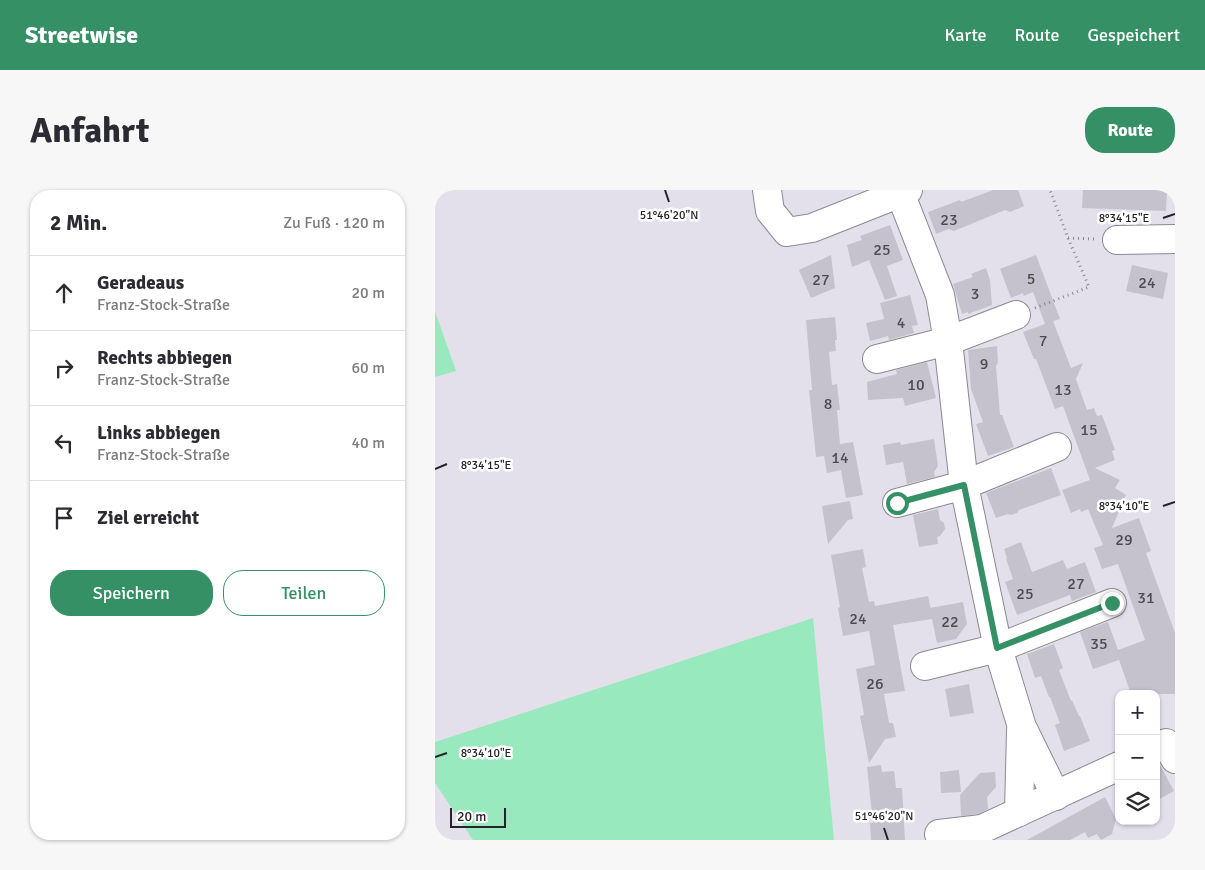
<!DOCTYPE html>
<html lang="de">
<meta charset="utf-8">
<style>
body{margin:0;font-family:Signika,sans-serif;background:#f7f7f7;color:#2b2b33}
.controls{position:absolute;right:15px;bottom:15px;display:grid;overflow:hidden;border-radius:10px;box-shadow:0 1px 4px #0004}
.controls button{width:45px;height:45px;display:grid;place-items:center;padding:0;border:0;border-bottom:1px solid #e1e1e2;background:#fff;color:#2b2b33;font:25px sans-serif}
.scale{position:absolute;left:15px;bottom:12px;width:56px;box-sizing:border-box;padding-left:5px;border:2px solid #252327;border-top:0;font-size:14px;line-height:18px;white-space:nowrap;color:#252327;-webkit-text-stroke:4px #fff;paint-order:stroke}
.stop{position:absolute;width:15px;height:15px;margin:-11px;border:4px solid #369066;border-radius:50%;background:#fff}
.stop.end{background:#369066;border-color:#fff;box-shadow:0 1px 5px #0008}
.list{margin:0;padding:0;list-style:none}
h2{display:flex;justify-content:space-between;align-items:center;height:65px;margin:0;padding:0 20px;font-size:21px}
h2 small{font-size:16px;font-weight:400;color:#7c7c81}
.list li{display:grid;grid-template-columns:32px 1fr auto;gap:15px;align-items:center;box-sizing:border-box;height:75px;padding:0 20px;border-top:1px solid #e1e1e2}
.list b{display:block;font-size:19px;white-space:nowrap}
.list p{margin:0;font-size:16px;white-space:nowrap;color:#7c7c81}
.list em{font-size:16px;font-style:normal;color:#7c7c81}
.actions{display:flex;gap:10px;padding:15px 20px}
.actions a{flex:1;padding:11px 0;border:1px solid #369066;border-radius:20px;text-align:center;font-size:18px;color:#369066}
.actions .main{background:#369066;color:#fff}
.icon{flex:none;width:28px;height:28px;fill:none;stroke:currentColor;stroke-width:2;stroke-linecap:round;stroke-linejoin:round}
.map{position:relative;flex:none;width:740px;height:650px;overflow:hidden;border-radius:20px}
header{display:flex;align-items:center;gap:30px;box-sizing:border-box;height:70px;padding:0 25px;background:#369066;color:#fff}
header strong{font-size:24px}
nav{display:flex;gap:28px;margin-inline-start:auto;font-size:18px}
.intro{display:flex;align-items:center;justify-content:space-between;box-sizing:border-box;height:120px;padding:0 30px}
h1{margin:0;font-size:35px}
.button{padding:12px 22px;border-radius:20px;background:#369066;color:#fff;font-size:18px;font-weight:700}
main{display:flex;gap:30px;padding:0 30px}
aside{flex:1;background:#fff;border-radius:20px;box-shadow:0 1px 4px #0004}
.map>svg:first-child{display:block}
</style>
<header>
<strong>Streetwise</strong>
<nav><a>Karte</a><a>Route</a><a>Gespeichert</a></nav>
</header>
<div class="intro"><h1>Anfahrt</h1><a class="button">Route</a></div>
<main>
<aside>
<h2>2 Min.<small>Zu Fuß · 120 m</small></h2>
<ul class="list">
<li><svg class="icon" aria-label="ahead" viewBox="0 0 24 24"><path d="M12 20V5M6 11l6-6 6 6"/></svg><div><b>Geradeaus</b><p>Franz-Stock-Straße</p></div><em>20 m</em></li>
<li><svg class="icon" aria-label="right" viewBox="0 0 24 24"><path d="M7 20v-9h11M14 6l5 5-5 5"/></svg><div><b>Rechts abbiegen</b><p>Franz-Stock-Straße</p></div><em>60 m</em></li>
<li><svg class="icon" aria-label="left" viewBox="0 0 24 24"><path d="M17 20v-9H6M10 6l-5 5 5 5"/></svg><div><b>Links abbiegen</b><p>Franz-Stock-Straße</p></div><em>40 m</em></li>
<li><svg class="icon" aria-label="arrive" viewBox="0 0 24 24"><path d="M6 21V4h12l-3 4 3 4H6"/></svg><div><b>Ziel erreicht</b></div></li>
</ul>
<div class="actions"><a class="main">Speichern</a><a>Teilen</a></div>
</aside>
<div class="map">
<svg width="740" height="650" viewBox="0 0 740 650">
<rect width="100%" height="100%" fill="#e4e0eb"/>
<g fill="#99e9be">
<polygon points="0,121 21,181 0,187"/>
<polygon points="378,428 399,650 38,650 0,593 0,552"/>
</g>
<g fill="#c6c2cd">
<polygon points="558,0 583,0 589,16 575,22 570,20 519,41 514,39 501,44 493,22 525,10 526,12"/>
<polygon points="648,0 732,0 731,21 647,18"/>
<polygon points="455,35 468,70 452,76 462,106 450,110 434,70 417,77 412,55 427,50 425,46"/>
<polygon points="396,65 400,98 376,108 364,80"/>
<polygon points="601,65 625,129 618,131 636,178 648,173 641,189 652,220 659,218 662,226 667,225 680,260 677,261 680,270 660,278 685,290 680,298 691,305 677,338 704,328 716,361 711,363 740,443 740,504 696,504 684,470 658,479 645,442 673,432 683,460 710,450 683,374 667,379 659,358 668,355 653,319 646,322 645,319 636,323 627,300 655,290 628,216 620,219 601,169 599,169 588,142 610,134 598,102 589,106 588,103 576,108 565,79"/>
<polygon points="697,75 733,83 728,109 691,101"/>
<polygon points="551,78 555,90 557,115 533,124 533,122 527,124 518,94 538,87 536,84"/>
<polygon points="475,105 483,135 477,136 479,143 454,150 453,146 435,151 431,133 449,129 445,113"/>
<polygon points="400,127 402,150 400,150 401,161 394,162 397,195 402,194 405,220 402,220 405,254 418,252 428,305 411,308 406,280 392,283 389,266 381,267 374,200 377,200 371,130"/>
<polygon points="562,156 563,173 561,176 565,225 567,225 579,257 553,266 541,234 548,232 536,199 533,160"/>
<polygon points="492,172 501,208 470,216 468,208 433,210 432,192 462,184 461,180"/>
<polygon points="499,249 503,276 499,282 500,287 472,294 468,272 451,275 448,255 465,252 466,255"/>
<polygon points="616,278 626,305 584,320 582,323 576,325 573,324 561,328 551,303"/>
<polygon points="415,311 418,329 413,330 393,354 387,316"/>
<polygon points="503,319 505,330 509,333 510,339 505,346 502,347 503,354 484,357 478,325"/>
<polygon points="586,352 597,382 628,370 632,379 650,372 661,402 637,411 635,405 582,425 570,392 578,389 571,369 572,368 569,359"/>
<polygon points="428,359 431,377 427,378 434,412 439,411 440,416 493,406 496,420 495,418 528,412 532,434 521,449 502,453 497,429 458,435 470,501 449,504 454,533 458,533 461,547 450,549 434,573 425,526 429,525 421,479 440,475 434,441 408,446 403,418 405,417 396,365"/>
<polygon points="619,454 628,478 624,480 636,511 637,510 644,526 645,526 655,551 629,561 620,535 625,533 615,507 614,507 606,486 600,488 592,464"/>
<polygon points="534,494 539,523 515,527 510,499"/>
<polygon points="721,573 724,573 739,601 721,611"/>
<polygon points="446,575 447,582 459,581 461,598 467,598 470,650 436,650 435,633 438,633 432,577"/>
<polygon points="524,580 526,602 506,603 505,582"/>
<polygon points="560,582 561,597 552,607 553,619 543,624 526,626 525,605 545,583"/>
<polygon points="670,607 681,629 677,644 666,650 662,644 653,648 650,642 635,650 592,650"/>
</g>
<g fill="none" stroke-linecap="round" stroke-linejoin="round">
<g stroke="#8c8993" stroke-width="30">
<g id="minor">
<polyline points="332,0 335,21 352,42 377,38 473,0"/>
<polyline points="464,0 505,105 513,151 529,295 563,458 587,537 621,606"/>
<polyline points="682,50 740,49"/>
<polyline points="442,169 513,151 581,125"/>
<polyline points="462,313 529,295 622,257"/>
<polyline points="490,476 563,458 677,413"/>
<polyline points="721,558 731,553 740,569"/>
<polyline points="584,622 586,541"/>
<polyline points="504,644 547,639 684,576"/>
</g>
</g>
<g stroke="#8a878f" stroke-width="3" stroke-dasharray="1 4" stroke-linecap="butt">
<polyline points="633,48 660,49"/>
<polyline points="600,118 654,97 633,48 615,0"/>
</g>
<use href="#minor" stroke="#fff" stroke-width="28"/>
</g>
<g fill="none" stroke-linecap="round" stroke-linejoin="round">
<polyline stroke="#369066" stroke-width="6" points="462,313 529,295 562,458 677,413"/>
</g>
<path fill="none" stroke="#252327" stroke-width="2" d="M 230,0 L 234,12M 728,28 L 740,24M 0,279 L 12,274M 728,316 L 740,312M 0,567 L 12,563M 449,638 L 453,650"/>
<g text-anchor="middle" stroke-width="5" stroke-linejoin="round" paint-order="stroke">
<g font-size="16" fill="#4d4b50">
<text x="514" y="35">23</text>
<text x="447" y="65">25</text>
<text x="596" y="94">5</text>
<text x="386" y="95">27</text>
<text x="712" y="98">24</text>
<text x="540" y="109">3</text>
<text x="466" y="138">4</text>
<text x="608" y="156">7</text>
<text x="549" y="179">9</text>
<text x="481" y="200">10</text>
<text x="628" y="205">13</text>
<text x="393" y="219">8</text>
<text x="654" y="245">15</text>
<text x="405" y="273">14</text>
<text x="689" y="355">29</text>
<text x="641" y="399">27</text>
<text x="590" y="409">25</text>
<text x="711" y="413">31</text>
<text x="423" y="434">24</text>
<text x="515" y="437">22</text>
<text x="664" y="459">35</text>
<text x="440" y="499">26</text>
</g>
</g>
<g font-size="12" text-anchor="middle" fill="#252327" stroke="#fff" stroke-width="5" stroke-linejoin="round" paint-order="stroke">
<text x="234" y="29">51°46'20"N</text>
<text x="689" y="32">8°34'15"E</text>
<text x="51" y="279">8°34'15"E</text>
<text x="689" y="320">8°34'10"E</text>
<text x="51" y="567">8°34'10"E</text>
<text x="449" y="630">51°46'20"N</text>
</g>
</svg>
<div class="controls">
<button>+</button>
<button>−</button>
<button><svg class="icon" aria-label="layers" viewBox="0 0 24 24"><path d="M12 4l9 5-9 5-9-5zM3 14l9 5 9-5"/></svg></button>
</div>
<div class="scale">20 m</div>
<div class="stop" style="left:462px;top:313px"></div>
<div class="stop end" style="left:677px;top:413px"></div>
</div>
</main>
